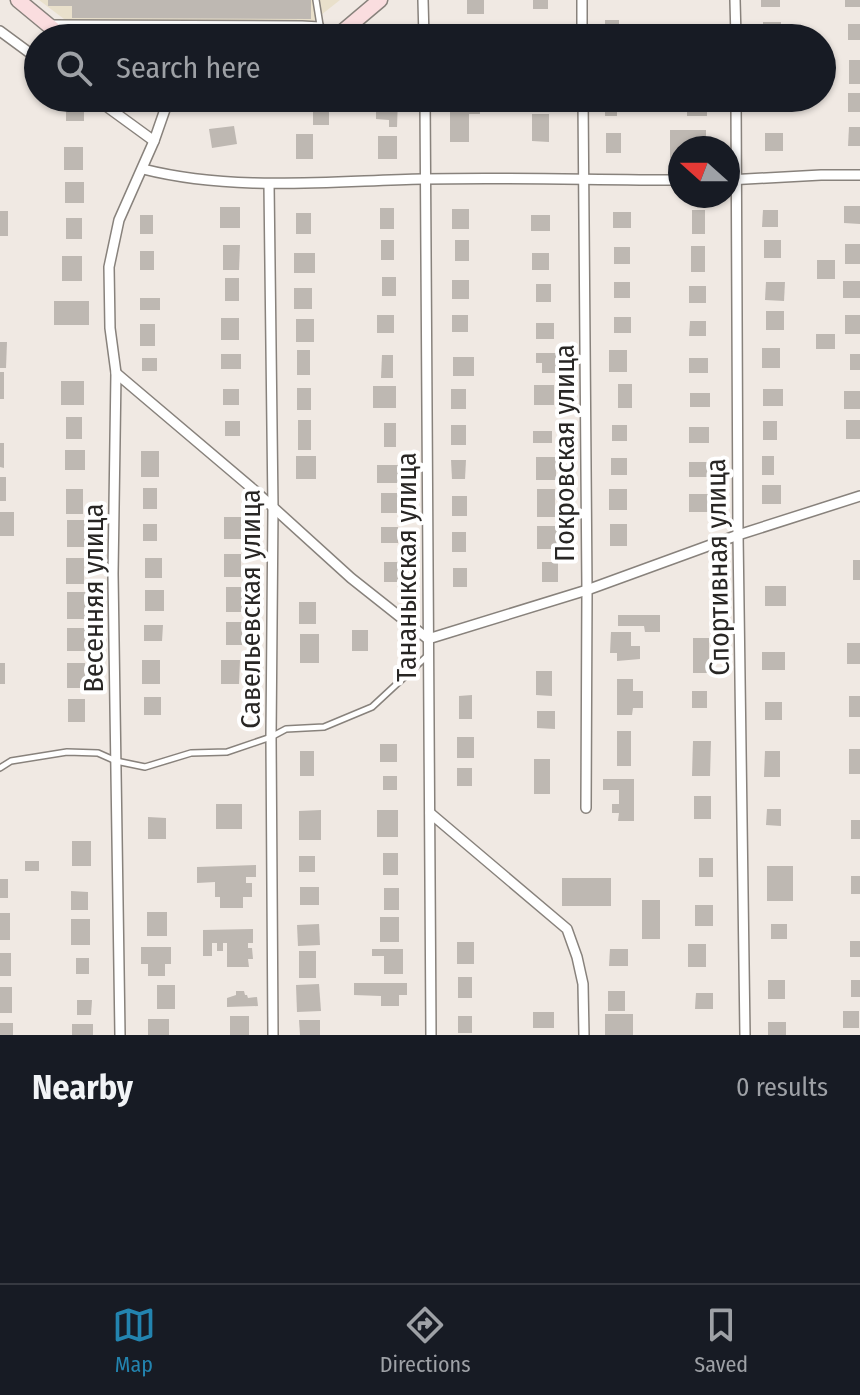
<!DOCTYPE html>
<meta charset="utf-8">
<style>
body{margin:0;font-family:"Fira Sans Condensed",sans-serif;background:#20242c;color:#f1f3f6}
.compass{position:absolute;left:668px;top:136px;width:72px;height:72px;border-radius:50%;background:#171b24;box-shadow:0 2px 6px #0004;rotate:291deg}
.list{margin:0;padding:0;list-style:none}
h2{display:flex;justify-content:space-between;align-items:center;height:104px;margin:0;padding:0 32px;font-size:34px}
h2 small{font-size:26px;font-weight:400;color:#9ea1a6}
.icon{flex:none;width:44px;height:44px;fill:none;stroke:currentColor;stroke-width:2;stroke-linecap:round;stroke-linejoin:round}
.map{position:relative;flex:none;width:860px;height:1035px;overflow:hidden}
.search{position:absolute;background:#171b24;box-shadow:0 2px 6px #0004;left:24px;right:24px;top:24px;height:88px;display:flex;align-items:center;gap:20px;box-sizing:border-box;padding:0 28px;border-radius:44px;color:#9ea1a6;font-size:30px}
.sheet{height:248px;background:#171b24}
nav{display:flex;justify-content:space-around;align-items:center;box-sizing:border-box;height:112px;border-top:2px solid #363941;background:#171b24;font-size:22px;color:#9ea1a6}
nav a{display:grid;justify-items:center;gap:4px}
nav .on{color:#2384af}
.map>svg:first-child{display:block}
</style>
<div class="map">
<svg width="860" height="1035" viewBox="0 0 860 1035">
<rect width="100%" height="100%" fill="#f0e9e3"/>
<polygon fill="#e9e0cb" points="39,0 340,0 292,38 89,38"/>
<g fill="#beb8b2">
<polygon points="48,0 311,0 311,19 72,18 72,6 48,6"/>
<rect x="467" y="0" width="17" height="14"/>
<rect x="533" y="0" width="15" height="9"/>
<rect x="761" y="0" width="19" height="7"/>
<rect x="845" y="0" width="15" height="7"/>
<rect x="605" y="20" width="14" height="15"/>
<rect x="763" y="22" width="18" height="16"/>
<rect x="848" y="24" width="12" height="16"/>
<rect x="693" y="25" width="11" height="13"/>
<polygon points="81,29 310,32 310,38 98,38 98,36 81,36"/>
<rect x="849" y="60" width="11" height="24"/>
<rect x="848" y="93" width="12" height="19"/>
<polygon points="376,98 398,98 397,127 389,127 389,120 376,119"/>
<rect x="605" y="98" width="12" height="18"/>
<rect x="763" y="98" width="17" height="11"/>
<rect x="687" y="99" width="20" height="17"/>
<rect x="66" y="102" width="18" height="19"/>
<polygon points="450,103 480,103 480,114 469,114 469,142 450,142"/>
<rect x="313" y="105" width="16" height="20"/>
<polygon points="532,114 549,114 549,142 532,141"/>
<polygon points="234,126 237,144 212,148 209,129"/>
<polygon points="849,127 860,127 860,146 848,146"/>
<polygon points="670,130 706,130 706,148 680,148 680,158 670,158"/>
<rect x="606" y="133" width="15" height="20"/>
<rect x="765" y="133" width="18" height="18"/>
<rect x="296" y="134" width="17" height="25"/>
<rect x="378" y="136" width="19" height="23"/>
<rect x="64" y="147" width="19" height="23"/>
<rect x="65" y="182" width="19" height="21"/>
<polygon points="844,206 860,206 860,224 844,223"/>
<rect x="220" y="207" width="20" height="21"/>
<rect x="380" y="208" width="14" height="21"/>
<rect x="452" y="209" width="17" height="20"/>
<rect x="692" y="210" width="13" height="24"/>
<polygon points="763,210 778,210 778,227 762,227"/>
<rect x="0" y="211" width="8" height="25"/>
<rect x="613" y="212" width="18" height="16"/>
<rect x="296" y="213" width="15" height="21"/>
<rect x="140" y="215" width="13" height="19"/>
<rect x="531" y="215" width="19" height="16"/>
<rect x="66" y="218" width="16" height="21"/>
<rect x="381" y="240" width="13" height="20"/>
<rect x="455" y="240" width="14" height="21"/>
<rect x="764" y="240" width="17" height="18"/>
<rect x="845" y="244" width="15" height="20"/>
<polygon points="223,245 240,245 239,270 223,270"/>
<rect x="691" y="246" width="14" height="26"/>
<rect x="614" y="247" width="16" height="17"/>
<rect x="140" y="251" width="14" height="19"/>
<rect x="294" y="253" width="21" height="20"/>
<rect x="532" y="253" width="17" height="17"/>
<rect x="62" y="256" width="20" height="25"/>
<rect x="817" y="260" width="18" height="19"/>
<rect x="382" y="277" width="14" height="19"/>
<rect x="225" y="278" width="14" height="23"/>
<rect x="452" y="280" width="17" height="19"/>
<rect x="843" y="281" width="17" height="17"/>
<rect x="614" y="282" width="16" height="16"/>
<polygon points="766,282 785,282 784,301 765,300"/>
<rect x="536" y="284" width="15" height="18"/>
<rect x="689" y="286" width="17" height="17"/>
<rect x="294" y="288" width="18" height="21"/>
<rect x="140" y="298" width="20" height="12"/>
<rect x="54" y="301" width="35" height="24"/>
<rect x="766" y="311" width="18" height="19"/>
<rect x="377" y="315" width="17" height="18"/>
<rect x="452" y="315" width="16" height="17"/>
<rect x="845" y="315" width="15" height="19"/>
<rect x="614" y="317" width="17" height="16"/>
<rect x="221" y="318" width="18" height="22"/>
<rect x="296" y="319" width="18" height="23"/>
<polygon points="690,321 706,321 706,336 689,336"/>
<rect x="536" y="323" width="18" height="16"/>
<rect x="140" y="324" width="15" height="22"/>
<rect x="816" y="334" width="19" height="15"/>
<polygon points="0,342 7,342 6,368 0,368"/>
<rect x="762" y="348" width="18" height="20"/>
<rect x="297" y="350" width="13" height="25"/>
<rect x="609" y="350" width="18" height="22"/>
<polygon points="536,353 556,353 556,373 542,373 542,363 536,363"/>
<rect x="221" y="354" width="20" height="15"/>
<rect x="850" y="354" width="10" height="16"/>
<polygon points="382,355 393,355 393,378 381,378"/>
<rect x="453" y="357" width="21" height="19"/>
<rect x="142" y="358" width="15" height="13"/>
<rect x="689" y="358" width="19" height="15"/>
<rect x="0" y="372" width="4" height="27"/>
<rect x="61" y="381" width="23" height="24"/>
<rect x="618" y="384" width="14" height="24"/>
<rect x="534" y="385" width="20" height="20"/>
<rect x="373" y="386" width="23" height="22"/>
<rect x="297" y="388" width="14" height="22"/>
<rect x="223" y="389" width="16" height="16"/>
<rect x="451" y="389" width="15" height="20"/>
<rect x="763" y="389" width="20" height="17"/>
<rect x="844" y="391" width="16" height="18"/>
<rect x="690" y="393" width="20" height="14"/>
<rect x="66" y="417" width="16" height="22"/>
<rect x="298" y="420" width="13" height="30"/>
<rect x="846" y="420" width="14" height="19"/>
<rect x="225" y="421" width="15" height="15"/>
<rect x="763" y="421" width="14" height="19"/>
<rect x="384" y="423" width="12" height="24"/>
<rect x="451" y="425" width="15" height="20"/>
<rect x="612" y="425" width="15" height="16"/>
<rect x="689" y="427" width="20" height="16"/>
<rect x="533" y="431" width="19" height="12"/>
<polygon points="0,443 4,443 4,468 0,467"/>
<rect x="65" y="450" width="20" height="20"/>
<rect x="141" y="451" width="18" height="26"/>
<rect x="296" y="456" width="20" height="23"/>
<rect x="762" y="456" width="12" height="19"/>
<rect x="536" y="457" width="20" height="23"/>
<rect x="611" y="458" width="16" height="17"/>
<polygon points="451,460 466,460 465,479 452,479"/>
<rect x="689" y="462" width="19" height="15"/>
<rect x="377" y="465" width="21" height="18"/>
<rect x="0" y="477" width="6" height="24"/>
<rect x="762" y="485" width="19" height="19"/>
<rect x="143" y="488" width="14" height="21"/>
<rect x="66" y="489" width="17" height="25"/>
<rect x="537" y="489" width="18" height="28"/>
<rect x="609" y="489" width="18" height="21"/>
<rect x="381" y="493" width="18" height="20"/>
<rect x="689" y="494" width="20" height="18"/>
<rect x="452" y="496" width="15" height="20"/>
<rect x="0" y="512" width="14" height="24"/>
<rect x="224" y="517" width="17" height="22"/>
<rect x="67" y="520" width="18" height="27"/>
<rect x="143" y="524" width="14" height="17"/>
<rect x="610" y="524" width="17" height="22"/>
<rect x="537" y="526" width="20" height="23"/>
<rect x="381" y="527" width="17" height="16"/>
<rect x="452" y="532" width="14" height="20"/>
<rect x="224" y="554" width="17" height="23"/>
<rect x="66" y="558" width="18" height="26"/>
<rect x="145" y="558" width="17" height="20"/>
<rect x="853" y="560" width="7" height="20"/>
<rect x="384" y="562" width="16" height="20"/>
<rect x="542" y="562" width="16" height="20"/>
<rect x="453" y="568" width="14" height="19"/>
<rect x="765" y="586" width="21" height="20"/>
<rect x="226" y="587" width="17" height="25"/>
<rect x="145" y="590" width="19" height="21"/>
<rect x="67" y="592" width="19" height="27"/>
<rect x="299" y="602" width="17" height="22"/>
<polygon points="618,615 660,615 660,632 645,632 644,626 618,626"/>
<rect x="226" y="622" width="16" height="23"/>
<polygon points="144,625 163,625 162,641 144,641"/>
<rect x="67" y="628" width="19" height="23"/>
<rect x="352" y="630" width="16" height="21"/>
<polygon points="611,632 631,632 631,646 640,646 640,659 617,661 617,653 610,653"/>
<rect x="300" y="634" width="19" height="29"/>
<rect x="693" y="638" width="16" height="35"/>
<rect x="847" y="643" width="13" height="21"/>
<rect x="762" y="652" width="23" height="18"/>
<rect x="142" y="660" width="18" height="24"/>
<polygon points="221,660 240,660 239,684 221,684"/>
<rect x="0" y="663" width="5" height="21"/>
<rect x="67" y="663" width="18" height="25"/>
<polygon points="536,671 552,671 552,696 536,695"/>
<polygon points="617,679 633,679 633,691 643,691 643,708 633,708 632,715 617,715"/>
<rect x="692" y="691" width="15" height="17"/>
<polygon points="472,695 472,719 459,719 459,696"/>
<rect x="849" y="696" width="11" height="21"/>
<rect x="144" y="697" width="17" height="18"/>
<rect x="68" y="699" width="17" height="23"/>
<rect x="765" y="702" width="17" height="18"/>
<polygon points="537,711 555,711 555,729 537,728"/>
<rect x="617" y="731" width="14" height="35"/>
<rect x="457" y="737" width="17" height="21"/>
<polygon points="693,741 711,741 710,776 692,776"/>
<rect x="380" y="744" width="17" height="18"/>
<rect x="849" y="749" width="11" height="25"/>
<rect x="300" y="751" width="14" height="25"/>
<polygon points="765,751 780,751 780,777 764,777"/>
<rect x="534" y="759" width="16" height="35"/>
<rect x="457" y="768" width="15" height="18"/>
<rect x="383" y="776" width="14" height="14"/>
<polygon points="603,779 634,779 634,821 618,821 619,813 612,813 612,804 619,804 619,790 603,790"/>
<rect x="694" y="796" width="17" height="23"/>
<rect x="216" y="804" width="26" height="25"/>
<polygon points="767,809 781,809 781,826 766,825"/>
<polygon points="321,810 321,840 299,840 299,811"/>
<rect x="377" y="810" width="21" height="27"/>
<polygon points="148,817 166,818 166,839 148,839"/>
<rect x="851" y="820" width="9" height="19"/>
<rect x="72" y="841" width="19" height="25"/>
<rect x="383" y="853" width="15" height="22"/>
<rect x="299" y="856" width="16" height="16"/>
<rect x="699" y="858" width="14" height="19"/>
<rect x="25" y="861" width="14" height="10"/>
<polygon points="256,865 256,877 246,877 246,883 252,883 252,897 243,897 243,908 220,908 220,897 215,897 215,882 197,883 197,867"/>
<rect x="767" y="866" width="26" height="35"/>
<rect x="851" y="876" width="9" height="18"/>
<rect x="562" y="878" width="49" height="28"/>
<rect x="0" y="879" width="8" height="19"/>
<rect x="300" y="887" width="19" height="18"/>
<rect x="384" y="888" width="15" height="22"/>
<polygon points="71,891 88,892 88,910 71,910"/>
<rect x="642" y="900" width="18" height="39"/>
<rect x="695" y="905" width="18" height="21"/>
<rect x="147" y="912" width="20" height="24"/>
<rect x="0" y="913" width="10" height="27"/>
<rect x="380" y="917" width="19" height="25"/>
<rect x="71" y="919" width="19" height="26"/>
<polygon points="319,924 320,945 298,946 297,925"/>
<rect x="771" y="924" width="16" height="15"/>
<polygon points="253,929 253,943 248,943 248,948 252,948 253,959 248,959 249,967 227,967 227,943 223,943 223,951 217,951 217,943 212,943 212,956 203,956 203,930"/>
<rect x="850" y="941" width="10" height="16"/>
<rect x="457" y="942" width="17" height="22"/>
<rect x="688" y="944" width="18" height="23"/>
<polygon points="141,947 171,947 171,964 165,964 165,976 148,976 148,964 141,964"/>
<polygon points="372,949 403,949 403,974 384,974 384,956 372,956"/>
<polygon points="610,949 628,949 628,966 609,966"/>
<rect x="299" y="951" width="17" height="27"/>
<rect x="0" y="953" width="11" height="23"/>
<rect x="76" y="958" width="13" height="16"/>
<rect x="458" y="977" width="14" height="21"/>
<rect x="768" y="980" width="17" height="19"/>
<rect x="851" y="980" width="9" height="17"/>
<polygon points="354,983 407,983 407,995 399,995 399,1006 381,1006 381,996 354,995"/>
<polygon points="319,984 321,1011 297,1012 296,985"/>
<rect x="157" y="985" width="18" height="24"/>
<rect x="0" y="987" width="12" height="26"/>
<polygon points="236,991 244,991 245,995 247,995 248,998 257,997 258,1006 227,1007 227,998 236,995"/>
<rect x="608" y="991" width="17" height="20"/>
<polygon points="696,993 713,993 713,1009 695,1009"/>
<polygon points="77,1000 92,1000 91,1015 77,1015"/>
<rect x="843" y="1011" width="16" height="17"/>
<rect x="533" y="1012" width="21" height="16"/>
<rect x="605" y="1014" width="28" height="21"/>
<rect x="230" y="1016" width="19" height="19"/>
<rect x="458" y="1016" width="14" height="17"/>
<rect x="148" y="1019" width="21" height="16"/>
<polygon points="299,1020 320,1020 320,1035 300,1035"/>
<rect x="768" y="1022" width="18" height="13"/>
<rect x="0" y="1023" width="13" height="12"/>
<rect x="72" y="1024" width="21" height="11"/>
</g>
<g fill="none" stroke-linecap="round" stroke-linejoin="round">
<g stroke="#88827c" stroke-width="8">
<g id="lane">
<polyline points="316,0 320,25"/>
<polyline points="51,23 302,24 320,25 331,38"/>
<polyline points="0,768 11,761 67,752 98,753 116,761 145,767 191,753 227,752 271,737 286,729 324,727 372,707 427,656"/>
</g>
</g>
<g stroke="#88827c" stroke-width="12">
<g id="street">
<polyline points="423,0 424,38"/>
<polyline points="582,0 582,38"/>
<polyline points="735,0 736,38"/>
<polyline points="0,31 38,59"/>
<polyline points="95,98 154,141"/>
<polyline points="425,98 431,1035"/>
<polyline points="583,98 587,590 586,808"/>
<polyline points="736,98 738,535 745,1035"/>
<path d="M 143,169 C 234,192 330,181 423,179 C 509,177 594,180 680,180"/>
<polyline points="728,180 821,175 860,175"/>
<polyline points="269,184 273,508 271,737 273,1035"/>
<polyline points="116,373 254,490 351,578 428,639 587,590 738,535 860,496"/>
<polyline points="430,813 567,929 577,957 583,984 584,1035"/>
<polyline points="120,1035 113,574 116,373 110,328 109,267 119,220 154,141 169,98"/>
</g>
</g>
<g stroke="#88827c" stroke-width="17">
<g id="secondary">
<polyline points="18,0 64,38"/>
<polyline points="335,38 380,0"/>
<path d="M 175,98 C 199,104 221,104 245,98"/>
</g>
</g>
<use href="#lane" stroke="#fff" stroke-width="5"/>
<use href="#street" stroke="#fff" stroke-width="9"/>
<use href="#secondary" stroke="#fadddf" stroke-width="14"/>
</g>
<g text-anchor="middle" stroke-width="8" stroke-linejoin="round" paint-order="stroke">
<g font-size="28" fill="#282624" stroke="#fff">
<text transform="translate(564 453) rotate(-90)" y="10">Покровская улица</text>
<text transform="translate(406 567) rotate(-90)" y="10">Тананыкская улица</text>
<text transform="translate(717 567) rotate(-91)" y="10">Спортивная улица</text>
<text transform="translate(93 598) rotate(-90)" y="10">Весенняя улица</text>
<text transform="translate(250 609) rotate(-90)" y="10">Савельевская улица</text>
</g>
</g>
</svg>
<svg class="compass" viewBox="-18 -18 36 36"><path d="M0-13l5 13h-10z" fill="#e53935"/><path d="M0 13l5-13h-10z" fill="#9ea1a6"/></svg>
<div class="search"><svg class="icon" aria-label="search" viewBox="0 0 24 24"><circle cx="10" cy="10" r="6"/><path d="M15 15l6 6"/></svg>Search here</div>
</div>
<section class="sheet">
<h2>Nearby<small>0 results</small></h2>
<ul class="list">
</ul>
</section>
<nav>
<a class="on"><svg class="icon" aria-label="map" viewBox="0 0 24 24"><path d="M3 6l6-2 6 2 6-2v14l-6 2-6-2-6 2zM9 4v14M15 6v14"/></svg>Map</a>
<a><svg class="icon" aria-label="directions" viewBox="0 0 24 24"><path d="M12 3l9 9-9 9-9-9zM9 14v-3h6M13 9l2 2-2 2"/></svg>Directions</a>
<a><svg class="icon" aria-label="saved" viewBox="0 0 24 24"><path d="M7 4h10v16l-5-4-5 4z"/></svg>Saved</a>
</nav>
